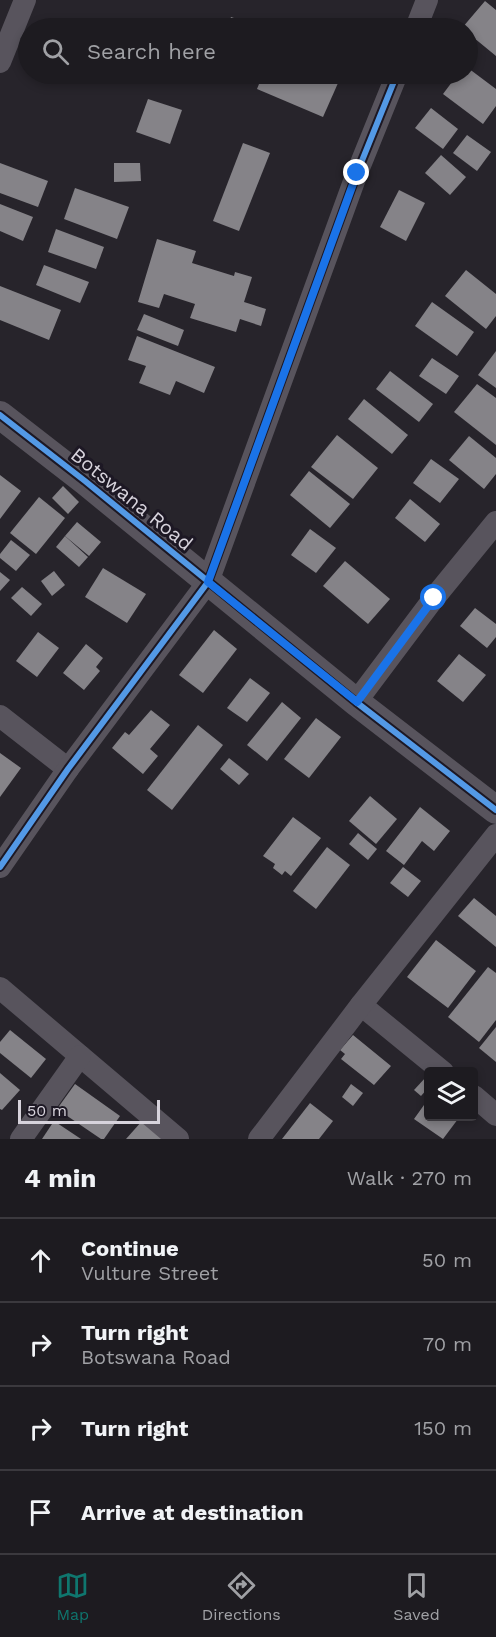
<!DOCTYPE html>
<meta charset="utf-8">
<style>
body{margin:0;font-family:"Work Sans",sans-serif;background:#2a282d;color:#f1f3f6}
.controls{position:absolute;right:18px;bottom:18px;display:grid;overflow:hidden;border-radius:6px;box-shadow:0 3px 9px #0003}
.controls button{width:54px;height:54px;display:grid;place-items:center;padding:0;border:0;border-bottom:2px solid #3b393e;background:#1d1b20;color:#f1f3f6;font:30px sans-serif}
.scale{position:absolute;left:18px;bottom:15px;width:142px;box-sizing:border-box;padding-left:6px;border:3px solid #d7d3dc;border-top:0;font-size:16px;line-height:21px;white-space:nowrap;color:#d7d3dc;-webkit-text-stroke:4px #1d1824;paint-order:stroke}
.stop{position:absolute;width:18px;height:18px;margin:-14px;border:4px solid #1a73e8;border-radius:50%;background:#fff}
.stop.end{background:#1a73e8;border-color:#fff;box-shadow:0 2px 6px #0008}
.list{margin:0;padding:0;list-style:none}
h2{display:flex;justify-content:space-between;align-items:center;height:78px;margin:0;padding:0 24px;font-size:26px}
h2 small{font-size:20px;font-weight:400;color:#a0a1a5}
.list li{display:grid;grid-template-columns:39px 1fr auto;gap:18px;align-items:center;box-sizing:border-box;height:84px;padding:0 24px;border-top:2px solid #3b393e}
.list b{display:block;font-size:22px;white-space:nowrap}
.list p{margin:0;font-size:20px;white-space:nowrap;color:#a0a1a5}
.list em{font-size:20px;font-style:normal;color:#a0a1a5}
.icon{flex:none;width:33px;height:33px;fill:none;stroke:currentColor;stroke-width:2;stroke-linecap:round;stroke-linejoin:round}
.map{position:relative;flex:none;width:496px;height:1139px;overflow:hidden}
.search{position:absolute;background:#1d1b20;box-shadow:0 3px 9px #0003;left:18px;right:18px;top:18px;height:66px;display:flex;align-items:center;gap:15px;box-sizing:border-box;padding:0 21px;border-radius:33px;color:#a0a1a5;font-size:22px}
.sheet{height:414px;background:#1d1b20}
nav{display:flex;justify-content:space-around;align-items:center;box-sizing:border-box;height:84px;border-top:2px solid #3b393e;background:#1d1b20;font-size:16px;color:#a0a1a5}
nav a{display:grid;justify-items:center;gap:3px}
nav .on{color:#0f766e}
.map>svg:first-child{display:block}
</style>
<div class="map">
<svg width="496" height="1139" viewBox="0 0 496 1139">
<rect width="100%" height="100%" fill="#27242b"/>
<g fill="#858388">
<polygon points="485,1 496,10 496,56 468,33 468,28 462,28"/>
<polygon points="231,17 243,21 241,28 227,28"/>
<polygon points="468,68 496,89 496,106 483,124 443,94 458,74 468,74"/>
<polygon points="263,74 342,74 323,117 257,89"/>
<polygon points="148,99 182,110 170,144 136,132"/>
<polygon points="431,108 458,129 443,149 415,128"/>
<polygon points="467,135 491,152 477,171 453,153"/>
<polygon points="243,143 270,153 239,231 213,221"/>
<polygon points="441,155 466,177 450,195 425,173"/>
<polygon points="0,163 48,181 38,207 0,193"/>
<polygon points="114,163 140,163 141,181 114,182"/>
<polygon points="75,188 129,207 117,239 64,219"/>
<polygon points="399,190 425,203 406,241 380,227"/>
<polygon points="0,204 33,217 23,241 0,231"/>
<polygon points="56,229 104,247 96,269 48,252"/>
<polygon points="157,239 196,251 192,263 234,276 235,272 252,277 244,302 266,309 261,326 240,319 236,332 190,318 195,304 164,294 159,308 138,302"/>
<polygon points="44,265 89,282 80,303 36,285"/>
<polygon points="466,270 496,294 496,316 486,329 445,296"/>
<polygon points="0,286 61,310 49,340 0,320"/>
<polygon points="432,302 474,332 457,356 415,326"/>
<polygon points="144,314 184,330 178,346 137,330"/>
<polygon points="137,336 215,367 204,393 176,381 170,395 139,383 146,366 128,360"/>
<polygon points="496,351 496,388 478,375"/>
<polygon points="432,358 459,376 446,394 419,376"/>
<polygon points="390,371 433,404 419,422 376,389"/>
<polygon points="477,384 496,398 496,445 454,412"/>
<polygon points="364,399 408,435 392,454 348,419"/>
<polygon points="337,435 378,468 353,499 311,467"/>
<polygon points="469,436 496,458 496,474 484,489 449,460"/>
<polygon points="431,459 459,479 440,503 413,483"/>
<polygon points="309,471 350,504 330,528 290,495"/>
<polygon points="0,475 21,491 0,519"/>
<polygon points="63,486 79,502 68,514 52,498"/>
<polygon points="39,497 65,518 36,554 10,533"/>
<polygon points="410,499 440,524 425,542 395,518"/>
<polygon points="77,522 101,542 89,556 65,536"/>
<polygon points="310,529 336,548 316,573 291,555"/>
<polygon points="65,536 88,557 79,567 56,547"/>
<polygon points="11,540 30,555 16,571 0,558 0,554"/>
<polygon points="345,561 390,599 368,624 323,586"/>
<polygon points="103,568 146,594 127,623 85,597"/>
<polygon points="54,571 65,585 52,596 41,581"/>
<polygon points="0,572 10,580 0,591"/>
<polygon points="22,587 42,604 31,616 11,598"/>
<polygon points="475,608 496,624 496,637 487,648 460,626"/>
<polygon points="214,630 237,649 203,693 179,675"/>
<polygon points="38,632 59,648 37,677 16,661"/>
<polygon points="86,644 103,658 96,667 100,671 84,690 63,673"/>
<polygon points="459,654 486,675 463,702 437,681"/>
<polygon points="250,678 270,693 247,722 227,708"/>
<polygon points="282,702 301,718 267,761 247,745"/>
<polygon points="151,710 170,725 150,749 158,756 143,774 112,748 125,732 129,735"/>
<polygon points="316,718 341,737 309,778 284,759"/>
<polygon points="198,725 223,745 172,810 147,790"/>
<polygon points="0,753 21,768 0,797"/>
<polygon points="229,758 249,774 239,785 220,769"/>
<polygon points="370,796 397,819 376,844 349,821"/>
<polygon points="420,807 450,831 434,851 422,841 404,865 386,851"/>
<polygon points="293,817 321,838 291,876 285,871 282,875 273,868 275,864 263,856"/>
<polygon points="358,833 377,849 368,860 349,844"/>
<polygon points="327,847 350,865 316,909 293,891"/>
<polygon points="403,867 421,881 408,897 390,883"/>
<polygon points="474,898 496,916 496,947 458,916"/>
<polygon points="436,940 476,971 448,1008 407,977"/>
<polygon points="488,967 496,973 496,1020 479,1042 448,1017"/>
<polygon points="496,1027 496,1062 479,1048"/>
<polygon points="10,1030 46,1059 31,1078 0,1053 0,1042"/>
<polygon points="353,1035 391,1066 374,1085 341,1059 345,1054 340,1050"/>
<polygon points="0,1073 20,1090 2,1110 0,1109"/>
<polygon points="426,1077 428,1080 428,1088 421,1096 414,1090"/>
<polygon points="75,1084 120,1116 104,1139 101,1139 57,1109"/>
<polygon points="351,1084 363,1093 353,1106 342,1097"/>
<polygon points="310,1103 333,1121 319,1139 282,1139"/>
<polygon points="424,1105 428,1109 428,1116 455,1116 458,1119 443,1139 414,1119"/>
<polygon points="54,1121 81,1139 42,1139"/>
<polygon points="142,1121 164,1139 126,1139"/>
</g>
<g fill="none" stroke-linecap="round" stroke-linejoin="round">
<g stroke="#58545d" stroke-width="22">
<polyline points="416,28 427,0"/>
<polyline points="0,62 25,0"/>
<polyline points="356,702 434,598 496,522"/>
<polyline points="0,716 68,769"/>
<polyline points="0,867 68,769 208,582 357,173 397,74"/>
<polyline points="0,988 178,1139"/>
<polyline points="361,1005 443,1072"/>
<polyline points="474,1096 496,1115"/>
<polyline points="21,1139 80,1056"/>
<polyline points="259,1139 361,1005 496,835"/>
</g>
<polyline stroke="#58545d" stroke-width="28" points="0,415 85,481 356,702 496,810"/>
<g stroke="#1d1824" stroke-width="10">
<g id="cycleway">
<polyline points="0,415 85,481 356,702 496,810"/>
<polyline points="0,867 68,769 208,582 357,173 397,74"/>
</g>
</g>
<use href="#cycleway" stroke="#5399e6" stroke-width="6"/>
</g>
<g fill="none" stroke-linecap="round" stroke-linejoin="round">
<polyline stroke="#1a73e8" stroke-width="8" points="357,173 208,582 357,702 434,598"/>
</g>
<g text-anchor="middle" stroke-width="6" stroke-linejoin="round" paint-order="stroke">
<g font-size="20" fill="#d7d3dc" stroke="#1d1824">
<text transform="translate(132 499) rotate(39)" y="7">Botswana Road</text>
</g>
</g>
</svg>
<div class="controls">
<button><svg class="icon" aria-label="layers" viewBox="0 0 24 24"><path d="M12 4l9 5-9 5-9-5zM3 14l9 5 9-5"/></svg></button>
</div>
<div class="scale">50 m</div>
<div class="stop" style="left:434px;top:598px"></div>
<div class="stop end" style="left:357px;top:173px"></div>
<div class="search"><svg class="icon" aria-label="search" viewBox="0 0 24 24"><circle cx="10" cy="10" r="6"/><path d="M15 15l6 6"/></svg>Search here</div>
</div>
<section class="sheet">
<h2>4 min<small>Walk · 270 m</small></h2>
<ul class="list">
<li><svg class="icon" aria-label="ahead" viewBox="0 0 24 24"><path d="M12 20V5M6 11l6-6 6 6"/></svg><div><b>Continue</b><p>Vulture Street</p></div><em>50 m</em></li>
<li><svg class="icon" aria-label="right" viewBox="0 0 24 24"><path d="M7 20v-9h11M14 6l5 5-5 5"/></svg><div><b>Turn right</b><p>Botswana Road</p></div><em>70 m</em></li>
<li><svg class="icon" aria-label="right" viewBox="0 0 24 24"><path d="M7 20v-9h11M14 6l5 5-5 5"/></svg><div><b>Turn right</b></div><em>150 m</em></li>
<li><svg class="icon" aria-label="arrive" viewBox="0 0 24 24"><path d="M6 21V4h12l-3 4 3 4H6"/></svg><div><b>Arrive at destination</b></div></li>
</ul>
</section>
<nav>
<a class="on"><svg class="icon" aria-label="map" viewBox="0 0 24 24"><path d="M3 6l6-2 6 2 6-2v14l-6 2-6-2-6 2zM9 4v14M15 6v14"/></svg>Map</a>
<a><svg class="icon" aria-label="directions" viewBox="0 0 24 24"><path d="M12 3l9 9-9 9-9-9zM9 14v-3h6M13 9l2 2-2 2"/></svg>Directions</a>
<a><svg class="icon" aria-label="saved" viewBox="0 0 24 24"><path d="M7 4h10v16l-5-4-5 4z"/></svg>Saved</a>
</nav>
